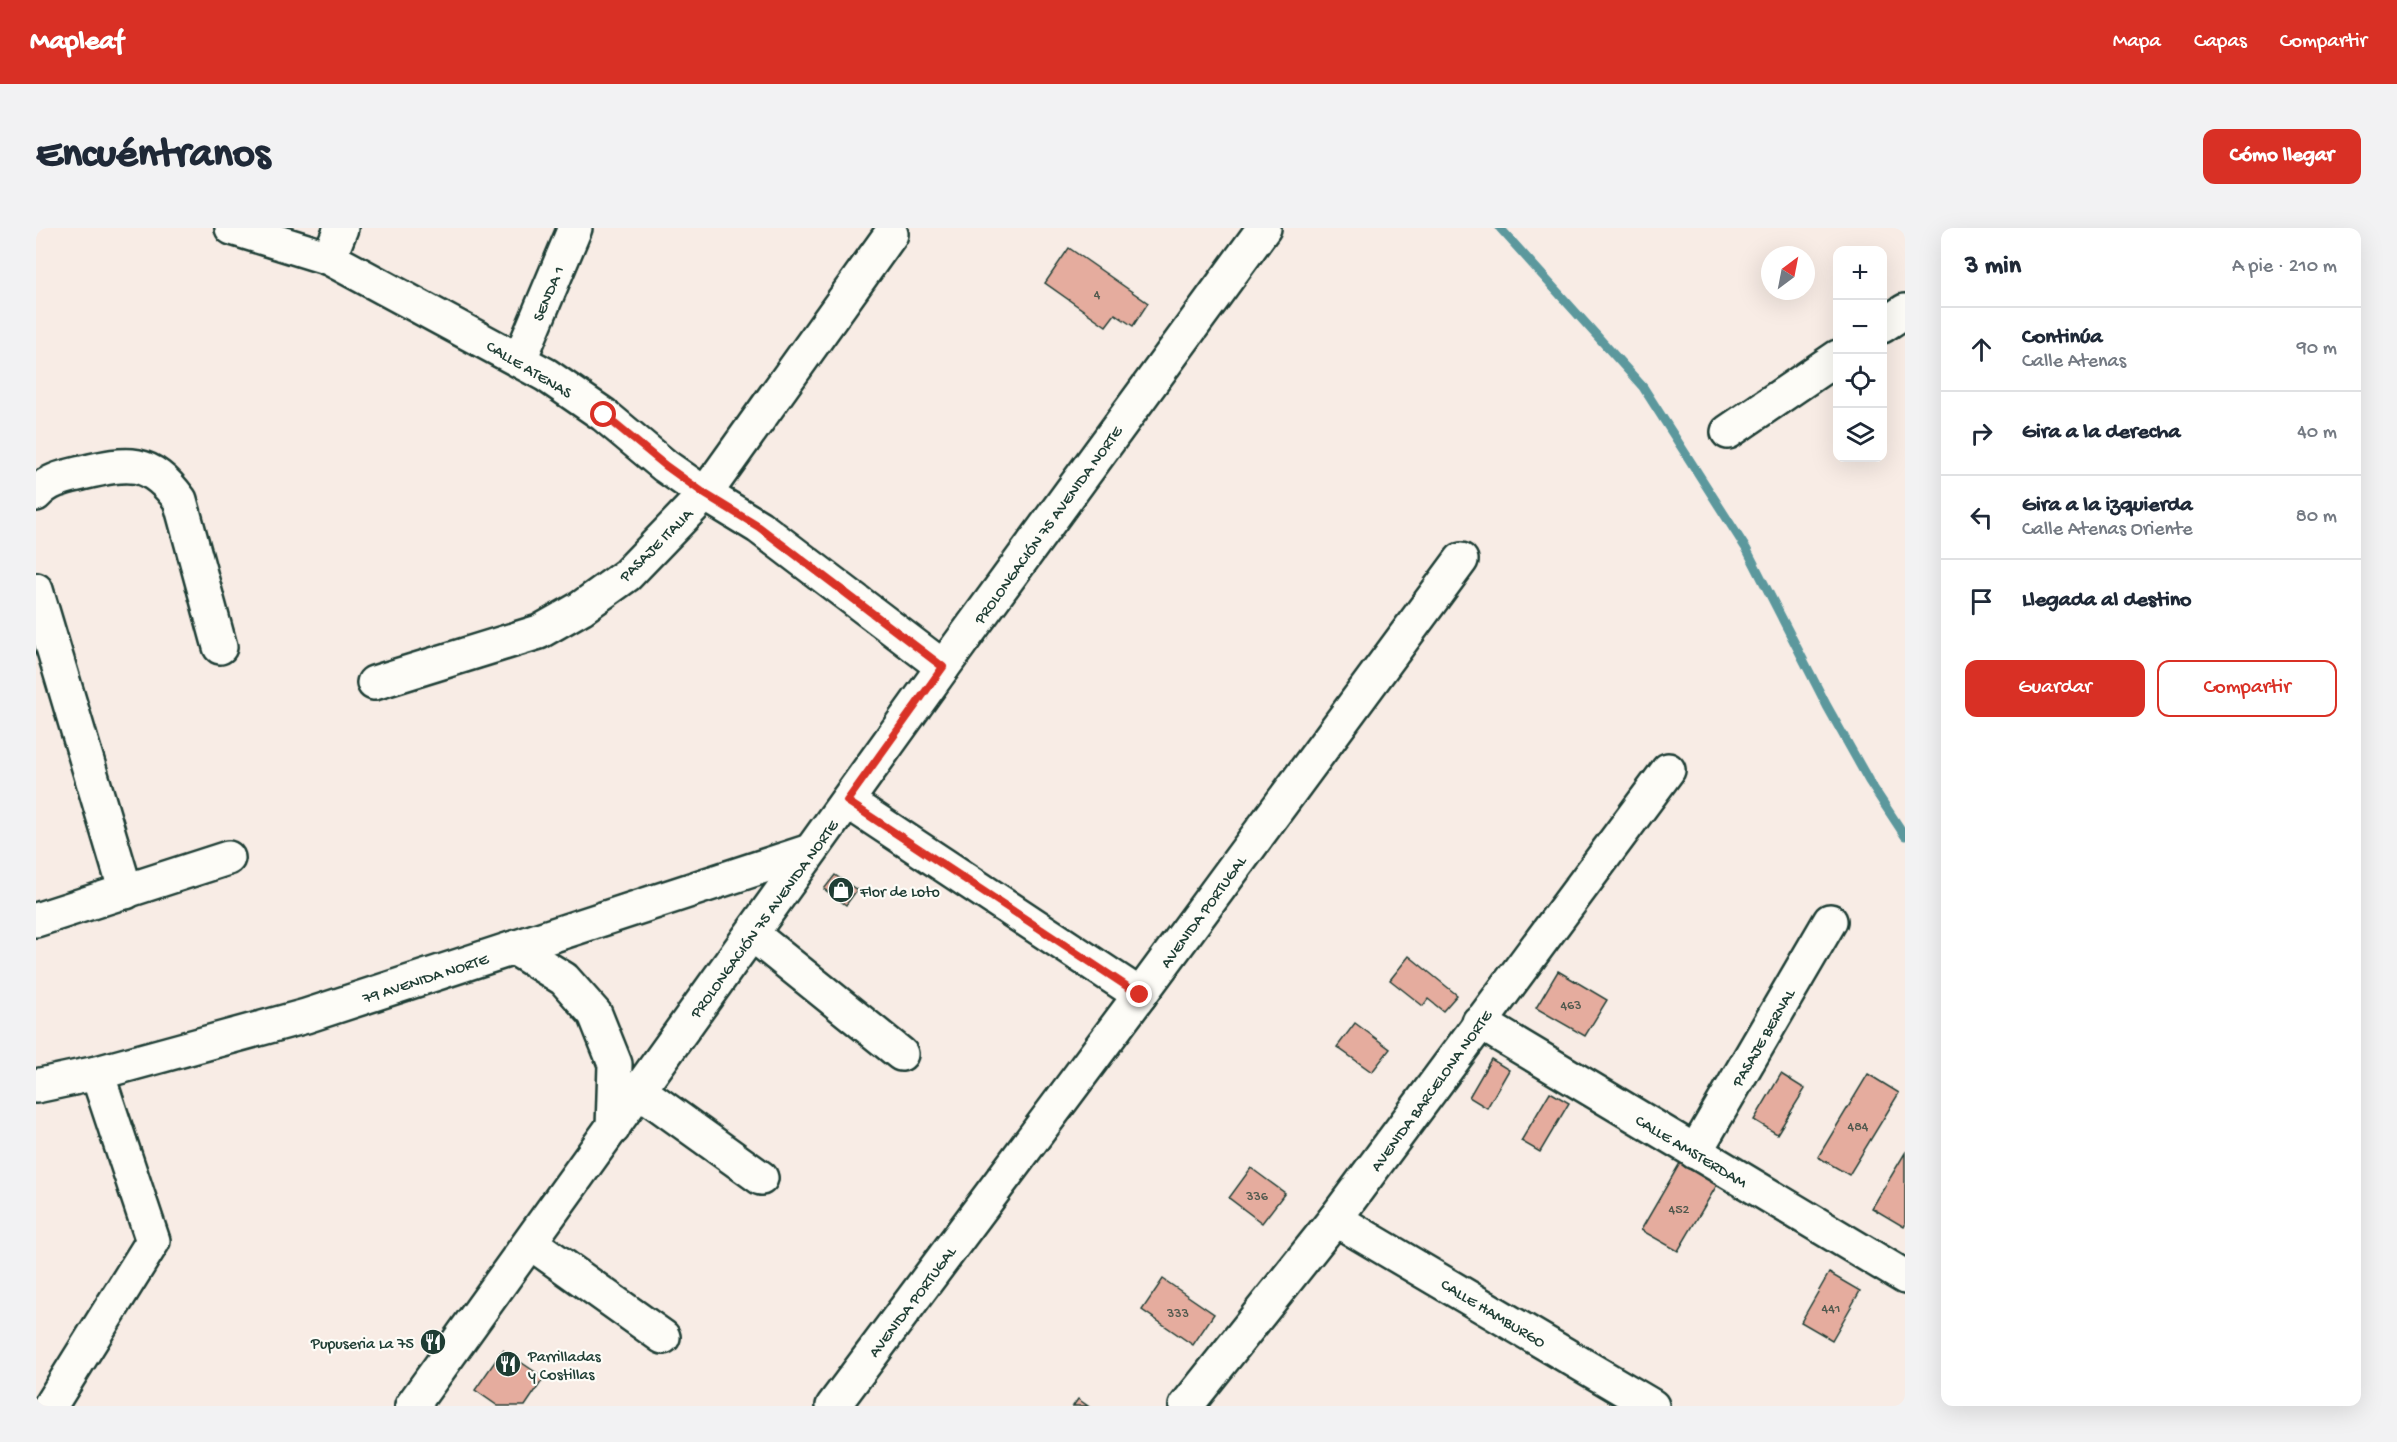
<!DOCTYPE html>
<html lang="es">
<meta charset="utf-8">
<style>
body{margin:0;font-family:"Gochi Hand",sans-serif;background:#f2f2f3;color:#1f2937}
.controls{position:absolute;right:18px;top:18px;display:grid;overflow:hidden;border-radius:12px;box-shadow:0 6px 24px #0002}
.controls button{width:54px;height:54px;display:grid;place-items:center;padding:0;border:0;border-bottom:2px solid #e0e1e3;background:#fff;color:#1f2937;font:30px sans-serif}
.compass{position:absolute;left:1725px;top:18px;width:54px;height:54px;border-radius:50%;background:#fff;box-shadow:0 6px 24px #0002;rotate:32deg}
.stop{position:absolute;width:18px;height:18px;margin:-14px;border:4px solid #d93025;border-radius:50%;background:#fff}
.stop.end{background:#d93025;border-color:#fff;box-shadow:0 2px 6px #0008}
.list{margin:0;padding:0;list-style:none}
h2{display:flex;justify-content:space-between;align-items:center;height:78px;margin:0;padding:0 24px;font-size:26px}
h2 small{font-size:20px;font-weight:400;color:#747a83}
.list li{display:grid;grid-template-columns:39px 1fr auto;gap:18px;align-items:center;box-sizing:border-box;height:84px;padding:0 24px;border-top:2px solid #e0e1e3}
.list b{display:block;font-size:22px;white-space:nowrap}
.list p{margin:0;font-size:20px;white-space:nowrap;color:#747a83}
.list em{font-size:20px;font-style:normal;color:#747a83}
.actions{display:flex;gap:12px;padding:18px 24px}
.actions a{flex:1;padding:14px 0;border:2px solid #d93025;border-radius:12px;text-align:center;font-size:21px;color:#d93025}
.actions .main{background:#d93025;color:#fff}
.icon{flex:none;width:33px;height:33px;fill:none;stroke:currentColor;stroke-width:2;stroke-linecap:round;stroke-linejoin:round}
.map{position:relative;flex:none;width:1869px;height:1178px;overflow:hidden;border-radius:12px}
header{display:flex;align-items:center;gap:36px;box-sizing:border-box;height:84px;padding:0 30px;background:#d93025;color:#fff}
header strong{font-size:28px}
nav{display:flex;gap:33px;margin-inline-start:auto;font-size:21px}
.intro{display:flex;align-items:center;justify-content:space-between;box-sizing:border-box;height:144px;padding:0 36px}
h1{margin:0;font-size:42px}
.button{padding:15px 27px;border-radius:12px;background:#d93025;color:#fff;font-size:21px;font-weight:700}
main{display:flex;gap:36px;padding:0 36px}
aside{flex:1;background:#fff;border-radius:12px;box-shadow:0 6px 24px #0002}
.map>svg:first-child{display:block}
</style>
<header>
<strong>Mapleaf</strong>
<nav><a>Mapa</a><a>Capas</a><a>Compartir</a></nav>
</header>
<div class="intro"><h1>Encuéntranos</h1><a class="button">Cómo llegar</a></div>
<main>
<div class="map">
<svg width="1869" height="1178" viewBox="0 0 1869 1178">
<rect width="100%" height="100%" fill="#f8ece5"/>
<filter id="ink" filterUnits="userSpaceOnUse"><feTurbulence type="fractalNoise" baseFrequency=".0167" numOctaves="2"/><feDisplacementMap in="SourceGraphic" scale="12" xChannelSelector="R" yChannelSelector="G"/><feConvolveMatrix kernelMatrix="1 2 1 2 8 2 1 2 1" color-interpolation-filters="sRGB"/></filter>
<g filter="url(#ink)">
<g fill="none" stroke-linecap="round" stroke-linejoin="round">
<polyline stroke="#5c989d" stroke-width="9" points="1464,0 1607,159 1711,322 1791,478 1833,553 1869,608"/>
</g>
<g fill="#e5ac9e" stroke="#1f3d34" stroke-width="1.5">
<polygon points="1033,20 1112,75 1097,98 1079,86 1070,98 1009,55"/>
<polygon points="799,647 821,662 810,677 788,661"/>
<polygon points="1373,728 1421,767 1407,783 1392,771 1387,778 1354,752"/>
<polygon points="1522,743 1571,772 1549,808 1500,780"/>
<polygon points="1319,795 1354,821 1336,844 1301,819"/>
<polygon points="1455,831 1473,842 1451,880 1433,869"/>
<polygon points="1745,846 1769,861 1741,906 1718,892"/>
<polygon points="1832,846 1863,865 1813,947 1782,929"/>
<polygon points="1514,864 1533,875 1504,924 1485,913"/>
<polygon points="1869,925 1869,997 1868,999 1836,980"/>
<polygon points="1644,935 1681,957 1642,1023 1605,1002"/>
<polygon points="1215,940 1249,965 1226,995 1193,970"/>
<polygon points="1793,1045 1824,1063 1796,1112 1765,1094"/>
<polygon points="1127,1051 1178,1086 1157,1117 1106,1082"/>
<polygon points="467,1122 508,1150 489,1178 462,1178 439,1162"/>
<polygon points="1042,1171 1052,1178 1037,1178"/>
</g>
<g fill="none" stroke-linecap="round" stroke-linejoin="round">
<g stroke="#1f3d34" stroke-width="38">
<g id="minor">
<polyline points="196,0 293,30 510,147 568,187 629,238 669,266 723,299 907,439"/>
<polyline points="293,30 305,0"/>
<polyline points="1846,98 1869,83"/>
<polyline points="484,131 539,0"/>
<polyline points="1692,204 1802,129"/>
<path d="M 0,266 C 12,252 29,249 46,245 C 93,234 113,230 144,272 L 184,419"/>
<polyline points="0,362 90,664"/>
<polyline points="338,455 503,404 545,380 591,347 669,266 855,6"/>
<polyline points="811,573 1104,767"/>
<polyline points="0,692 192,630"/>
<polyline points="716,706 865,826"/>
<polyline points="1443,794 1869,1049"/>
<polyline points="0,858 61,845 270,788 774,623"/>
<polyline points="604,863 725,950"/>
<polyline points="1659,924 1794,693"/>
<polyline points="1299,991 1616,1178"/>
<polyline points="495,1015 627,1109"/>
<polyline points="14,1178 117,1013 61,845"/>
<polyline points="797,1178 1104,767 1425,332"/>
<polyline points="1150,1178 1299,991 1632,542"/>
</g>
</g>
<g stroke="#1f3d34" stroke-width="38">
<g id="major">
<polyline points="478,720 528,751 559,786 579,836 577,900"/>
<polyline points="376,1178 907,439 1228,0"/>
</g>
</g>
<use href="#minor" stroke="#fdfcf7" stroke-width="33"/>
<use href="#major" stroke="#fdfcf7" stroke-width="33"/>
</g>
</g>
<g fill="none" stroke-linecap="round" stroke-linejoin="round" filter="url(#ink)">
<polyline stroke="#d93025" stroke-width="8" points="568,187 630,238 669,266 723,299 907,439 811,573 1104,767"/>
</g>
<defs>
<g id="shop-disc" transform="scale(1.35)"><circle r="9.5" fill="#1f3d34" stroke="#fdfcf7"/><path d="M-5-2.5h2.3a2.7 3.5 0 0 1 5.4 0H5L5.5 6h-11ZM-1.5-2.5h3a1.5 2.3 0 0 0-3 0Z" fill="#fff"/></g>
<g id="restaurant-disc" transform="scale(1.35)"><circle r="9.5" fill="#1f3d34" stroke="#fdfcf7"/><path d="M-5-6h1v4h1v-4h1v4h1v-4h1v5L-1.5 .5V6h-2V.5L-5-1ZM5-6V6H3V1.5H1.5Q1.5-4 5-6Z" fill="#fff"/></g>
</defs>
<g fill-rule="evenodd">
<use href="#shop-disc" x="805" y="662"/>
<use href="#restaurant-disc" x="397" y="1114"/>
<use href="#restaurant-disc" x="472" y="1136"/>
</g>
<g text-anchor="middle" stroke-width="4.5" stroke-linejoin="round" paint-order="stroke">
<g font-size="14" fill="#50594e">
<text x="1061" y="70">4</text>
<text x="1535" y="781">463</text>
<text x="1822" y="902">484</text>
<text x="1221" y="972">336</text>
<text x="1643" y="985">452</text>
<text x="1795" y="1084">441</text>
<text x="1142" y="1089">333</text>
</g>
<g font-size="16" fill="#1f3d34" stroke="#fdfcf7">
<text transform="translate(511 65) rotate(-67)" y="6">SENDA 1</text>
<text transform="translate(494 140) rotate(31)" y="6">CALLE ATENAS</text>
<text transform="translate(1011 296) rotate(-54)" y="6">PROLONGACIÓN 75 AVENIDA NORTE</text>
<text transform="translate(619 316) rotate(-45)" y="6">PASAJE ITALIA</text>
<text transform="translate(1166 683) rotate(-54)" y="6">AVENIDA PORTUGAL</text>
<text transform="translate(727 690) rotate(-54)" y="6">PROLONGACIÓN 75 AVENIDA NORTE</text>
<text transform="translate(389 749) rotate(-18)" y="6">79 AVENIDA NORTE</text>
<text transform="translate(1726 809) rotate(-60)" y="6">PASAJE BERNAL</text>
<text transform="translate(1394 862) rotate(-54)" y="6">AVENIDA BARCELONA NORTE</text>
<text transform="translate(1656 922) rotate(31)" y="6">CALLE AMSTERDAM</text>
<text transform="translate(875 1073) rotate(-53)" y="6">AVENIDA PORTUGAL</text>
<text transform="translate(1458 1084) rotate(31)" y="6">CALLE HAMBURGO</text>
</g>
<g font-size="16" fill="#1f3d34" stroke="#fdfcf7" text-anchor="start">
<text x="824" y="668">Flor de Loto</text>
<text x="378" y="1120" text-anchor="end">Pupuseria La 75</text>
<text x="492" y="1133">Parrilladas<tspan x="492" dy="18">y Costillas</tspan></text>
</g>
</g>
</svg>
<div class="controls">
<button>+</button>
<button>−</button>
<button><svg class="icon" aria-label="locate" viewBox="0 0 24 24"><circle cx="12" cy="12" r="6"/><path d="M12 2v4M12 18v4M2 12h4M18 12h4"/></svg></button>
<button><svg class="icon" aria-label="layers" viewBox="0 0 24 24"><path d="M12 4l9 5-9 5-9-5zM3 14l9 5 9-5"/></svg></button>
</div>
<svg class="compass" viewBox="-18 -18 36 36"><path d="M0-13l5 13h-10z" fill="#e53935"/><path d="M0 13l5-13h-10z" fill="#747a83"/></svg>
<div class="stop" style="left:568px;top:187px"></div>
<div class="stop end" style="left:1104px;top:767px"></div>
</div>
<aside>
<h2>3 min<small>A pie · 210 m</small></h2>
<ul class="list">
<li><svg class="icon" aria-label="ahead" viewBox="0 0 24 24"><path d="M12 20V5M6 11l6-6 6 6"/></svg><div><b>Continúa</b><p>Calle Atenas</p></div><em>90 m</em></li>
<li><svg class="icon" aria-label="right" viewBox="0 0 24 24"><path d="M7 20v-9h11M14 6l5 5-5 5"/></svg><div><b>Gira a la derecha</b></div><em>40 m</em></li>
<li><svg class="icon" aria-label="left" viewBox="0 0 24 24"><path d="M17 20v-9H6M10 6l-5 5 5 5"/></svg><div><b>Gira a la izquierda</b><p>Calle Atenas Oriente</p></div><em>80 m</em></li>
<li><svg class="icon" aria-label="arrive" viewBox="0 0 24 24"><path d="M6 21V4h12l-3 4 3 4H6"/></svg><div><b>Llegada al destino</b></div></li>
</ul>
<div class="actions"><a class="main">Guardar</a><a>Compartir</a></div>
</aside>
</main>
